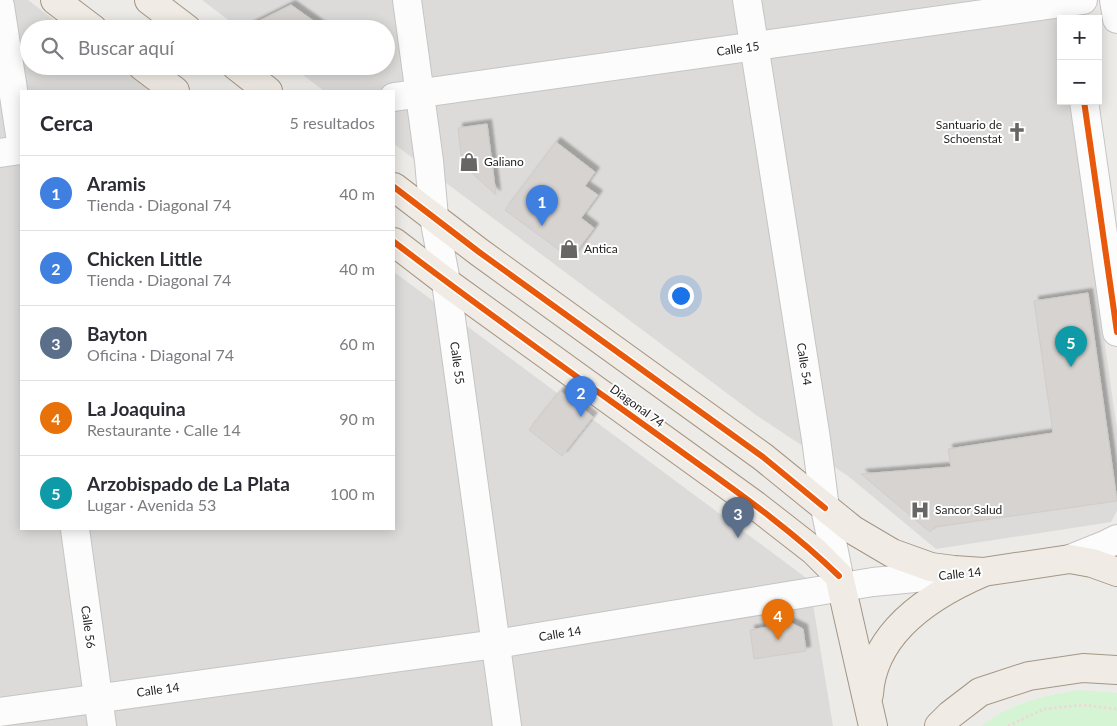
<!DOCTYPE html>
<html lang="es">
<meta charset="utf-8">
<style>
body{margin:0;font-family:Lato,sans-serif;background:#f7f7f7;color:#2b2b33}
.controls{position:absolute;right:15px;top:15px;display:grid;overflow:hidden;border-radius:0px;box-shadow:0 2px 12px #0003}
.controls button{width:45px;height:45px;display:grid;place-items:center;padding:0;border:0;border-bottom:1px solid #e1e1e2;background:#fff;color:#2b2b33;font:25px sans-serif}
.you{position:absolute;left:680px;top:295px;width:18px;height:18px;margin:-12px;border:4px solid #fff;border-radius:50%;background:#1a73e8;box-shadow:0 0 0 8px #1a73e833}
.badge{display:grid;place-items:center;width:32px;height:32px;border-radius:50%;background:#676665;color:#fff;font-size:16px;font-weight:700}
.pin{position:absolute;translate:-50% -41px;filter:drop-shadow(0 1px 2px #0008)}
.pin::after{content:'';position:absolute;top:26px;width:18px;height:15px;background:inherit;clip-path:polygon(0 0,100% 0,50% 100%)}
.list{margin:0;padding:0;list-style:none}
h2{display:flex;justify-content:space-between;align-items:center;height:65px;margin:0;padding:0 20px;font-size:21px}
h2 small{font-size:16px;font-weight:400;color:#7c7c81}
.list li{display:grid;grid-template-columns:32px 1fr auto;gap:15px;align-items:center;box-sizing:border-box;height:75px;padding:0 20px;border-top:1px solid #e1e1e2}
.list b{display:block;font-size:19px;white-space:nowrap}
.list p{margin:0;font-size:16px;white-space:nowrap;color:#7c7c81}
.list em{font-size:16px;font-style:normal;color:#7c7c81}
.icon{flex:none;width:28px;height:28px;fill:none;stroke:currentColor;stroke-width:2;stroke-linecap:round;stroke-linejoin:round}
.map{position:relative;flex:none;width:1117px;height:726px;overflow:hidden}
.search{position:absolute;background:#fff;box-shadow:0 2px 12px #0003;left:20px;top:20px;width:375px;height:55px;display:flex;align-items:center;gap:12px;box-sizing:border-box;padding:0 18px;border-radius:28px;color:#7c7c81;font-size:19px}
.panel{position:absolute;background:#fff;box-shadow:0 2px 12px #0003;left:20px;top:90px;width:375px;height:440px;border-radius:0px}
.map>svg:first-child{display:block}
</style>
<div class="map">
<svg width="1117" height="726" viewBox="0 0 1117 726">
<defs>
<filter id="shadow"><feDropShadow dx="4.5" dy="-4.5" stdDeviation="1" flood-color="#0004"/></filter>
</defs>
<rect width="100%" height="100%" fill="#edebe8"/>
<g fill="#dcdbd9">
<polygon points="0,0 28,0 66,29 29,29 29,66 117,66 151,91 21,91 21,529 394,529 394,272 809,580 833,726 0,726"/>
<polygon points="202,0 1055,0 1061,40 1061,101 1070,101 1117,429 1117,511 1111,522 936,549 848,476 756,415 394,144 394,91 324,91 291,66 386,66 386,29 240,29"/>
</g>
<path fill="#d5f4d3" d="M 1079,690 L 1117,693 L 1117,726 L 982,726 C 1009,703 1044,696 1079,690 Z"/>
<g fill="#d6d3d0" stroke="#d0ccc9" filter="url(#shadow)">
<polygon points="291,5 325,29 243,29"/>
<polygon points="487,124 496,195 462,164 458,128"/>
<polygon points="556,142 595,172 585,186 598,195 581,218 594,228 571,259 505,210"/>
<polygon points="1088,293 1117,501 935,527 930,532 861,474 951,467 948,449 1053,433 1034,301"/>
<polygon points="560,391 593,417 562,456 529,430"/>
<polygon points="791,623 803,629 806,651 754,659 750,630"/>
</g>
<g fill="none" stroke-linecap="round" stroke-linejoin="round">
<g stroke="#c6c5c4" stroke-width="30">
<g id="minor">
<polyline points="407,0 429,161 434,217 446,282 507,726"/>
<polyline points="747,0 816,439 825,508 839,576"/>
<polyline points="1114,0 1117,19"/>
<polyline points="0,6 21,141"/>
<polyline points="394,97 1083,0"/>
<polyline points="1084,101 1117,332"/>
<polyline points="0,153 21,150"/>
<polyline points="75,529 102,726"/>
<polyline points="1070,559 1105,545 1117,539"/>
<polyline points="0,712 496,644 873,582 957,574"/>
</g>
</g>
<g stroke="#a49684" stroke-width="30">
<g id="major">
<polyline points="55,0 93,29"/>
<polyline points="149,0 187,29"/>
<polyline points="142,66 175,91"/>
<polyline points="236,66 268,91"/>
<polyline points="394,187 479,252 763,457 853,530 892,553 931,567 954,570 983,572 1070,559 1092,563 1117,572"/>
<polyline points="394,242 446,282 755,505 814,551 839,576 873,726"/>
<path d="M 869,694 C 873,632 931,595 982,573"/>
<polyline points="939,726 950,715 980,692 1029,676 1083,668 1117,670"/>
</g>
</g>
<polyline stroke="#ecd9d9" stroke-width="3" stroke-dasharray="2.5 2.5" stroke-linecap="butt" points="1008,726 1044,709 1083,705 1117,709"/>
<use href="#minor" stroke="#fcfcfc" stroke-width="28"/>
<use href="#major" stroke="#f1ebe5" stroke-width="28"/>
<g stroke="#fff" stroke-width="9">
<g id="cycleway">
<polyline points="1084,101 1117,332"/>
<polyline points="394,187 479,252 763,457 825,508"/>
<path d="M 394,242 C 485,312 579,378 672,445 C 730,487 789,527 839,576"/>
</g>
</g>
<use href="#cycleway" stroke="#e8590c" stroke-width="6"/>
</g>
<defs>
<g id="church-bare" transform="scale(1.5)"><path d="M-1.2-6h2.4v3.5h3.3v2.4h-3.3V6h-2.4V-.1h-3.3v-2.4h3.3Z" fill="#676665" stroke="#fff" stroke-width="2.5" paint-order="stroke"/></g>
<g id="shop-bare" transform="scale(1.5)"><path d="M-5-2.5h2.3a2.7 3.5 0 0 1 5.4 0H5L5.5 6h-11ZM-1.5-2.5h3a1.5 2.3 0 0 0-3 0Z" fill="#676665" stroke="#fff" stroke-width="2.5" paint-order="stroke"/></g>
<g id="hospital-bare" transform="scale(1.5)"><path d="M-5-5h3v3.5h4V-5h3V5h-3V1.5h-4V5h-3Z" fill="#676665" stroke="#fff" stroke-width="2.5" paint-order="stroke"/></g>
</defs>
<g fill-rule="evenodd">
<use href="#church-bare" x="1017" y="132"/>
<use href="#shop-bare" x="469" y="162"/>
<use href="#shop-bare" x="569" y="249"/>
<use href="#hospital-bare" x="920" y="510"/>
</g>
<g text-anchor="middle" stroke-width="4" stroke-linejoin="round" paint-order="stroke">
<g font-size="12" fill="#1f1f1f" stroke="#fff">
<text transform="translate(738 49) rotate(-8)" y="4">Calle 15</text>
<text transform="translate(457 363) rotate(82)" y="4">Calle 55</text>
<text transform="translate(804 364) rotate(81)" y="4">Calle 54</text>
<text transform="translate(637 406) rotate(36)" y="4">Diagonal 74</text>
<text transform="translate(960 574) rotate(-6)" y="4">Calle 14</text>
<text transform="translate(88 627) rotate(82)" y="4">Calle 56</text>
<text transform="translate(560 634) rotate(-9)" y="4">Calle 14</text>
<text transform="translate(158 690) rotate(-8)" y="4">Calle 14</text>
</g>
<g font-size="12" fill="#1f1f1f" stroke="#fff" text-anchor="start">
<text x="1002" y="129" text-anchor="end">Santuario de<tspan x="1002" dy="14">Schoenstat</tspan></text>
<text x="484" y="166">Galiano</text>
<text x="584" y="253">Antica</text>
<text x="935" y="514">Sancor Salud</text>
</g>
</g>
</svg>
<div class="controls">
<button>+</button>
<button>−</button>
</div>
<div class="you"></div>
<div class="pin badge" style="left:542px;top:226px;background:#3f7fe0">1</div>
<div class="pin badge" style="left:581px;top:417px;background:#3f7fe0">2</div>
<div class="pin badge" style="left:738px;top:538px;background:#5c6f8a">3</div>
<div class="pin badge" style="left:778px;top:640px;background:#e8710a">4</div>
<div class="pin badge" style="left:1071px;top:367px;background:#0f9aa8">5</div>
<div class="search"><svg class="icon" aria-label="search" viewBox="0 0 24 24"><circle cx="10" cy="10" r="6"/><path d="M15 15l6 6"/></svg>Buscar aquí</div>
<section class="panel">
<h2>Cerca<small>5 resultados</small></h2>
<ul class="list">
<li><span class="badge" style="background:#3f7fe0">1</span><div><b>Aramis</b><p>Tienda · Diagonal 74</p></div><em>40 m</em></li>
<li><span class="badge" style="background:#3f7fe0">2</span><div><b>Chicken Little</b><p>Tienda · Diagonal 74</p></div><em>40 m</em></li>
<li><span class="badge" style="background:#5c6f8a">3</span><div><b>Bayton</b><p>Oficina · Diagonal 74</p></div><em>60 m</em></li>
<li><span class="badge" style="background:#e8710a">4</span><div><b>La Joaquina</b><p>Restaurante · Calle 14</p></div><em>90 m</em></li>
<li><span class="badge" style="background:#0f9aa8">5</span><div><b>Arzobispado de La Plata</b><p>Lugar · Avenida 53</p></div><em>100 m</em></li>
</ul>
</section>
</div>
